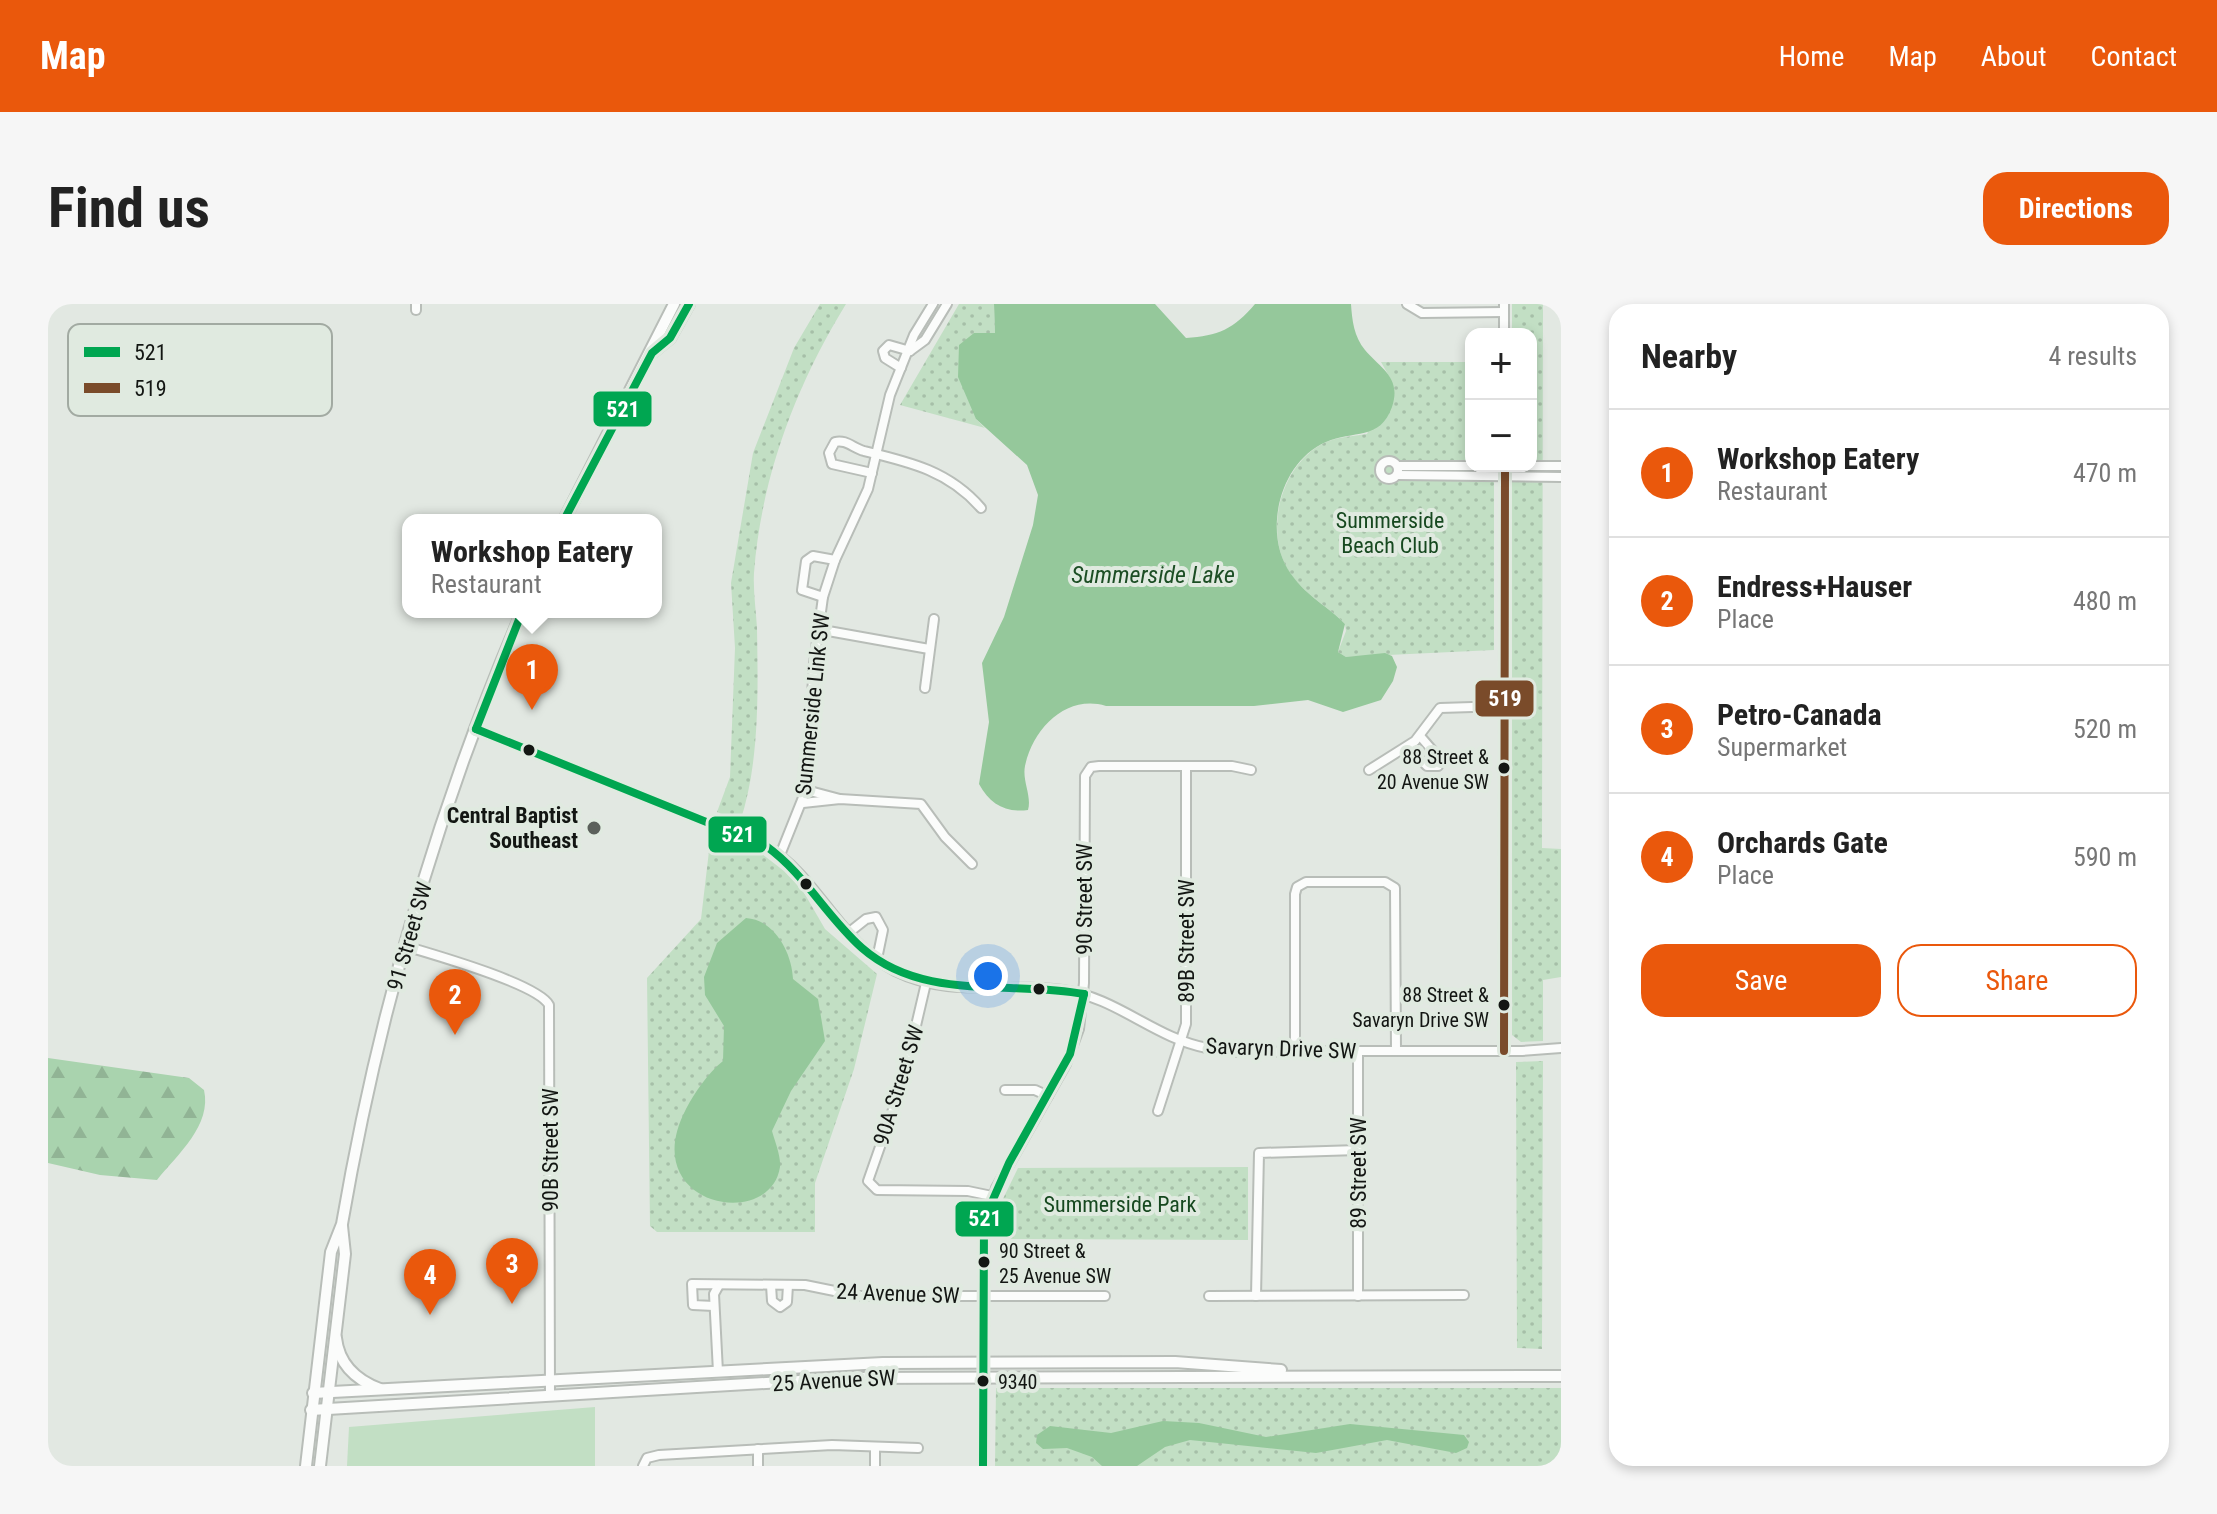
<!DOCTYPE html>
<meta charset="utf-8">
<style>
body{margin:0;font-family:"Roboto Condensed",sans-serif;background:#f6f6f6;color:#222}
.controls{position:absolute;right:24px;top:24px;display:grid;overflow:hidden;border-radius:16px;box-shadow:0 4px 12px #0003}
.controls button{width:72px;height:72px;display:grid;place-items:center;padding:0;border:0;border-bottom:2px solid #e0e0e0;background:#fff;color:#222;font:40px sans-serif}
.you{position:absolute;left:940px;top:672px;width:28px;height:28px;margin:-20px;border:6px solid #fff;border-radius:50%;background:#1a73e8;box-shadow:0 0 0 12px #1a73e833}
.badge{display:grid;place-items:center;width:52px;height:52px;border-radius:50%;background:#ea580c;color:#fff;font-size:26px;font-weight:700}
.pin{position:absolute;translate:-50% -66px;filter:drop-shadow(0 2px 4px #0008)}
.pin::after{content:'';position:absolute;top:42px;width:28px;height:24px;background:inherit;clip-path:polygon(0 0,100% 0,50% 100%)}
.popup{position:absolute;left:354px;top:210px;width:260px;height:104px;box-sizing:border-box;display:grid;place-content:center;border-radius:16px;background:#fff;filter:drop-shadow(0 2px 6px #0005);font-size:26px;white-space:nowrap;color:#767676}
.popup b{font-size:30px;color:#222}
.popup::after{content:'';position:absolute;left:50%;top:100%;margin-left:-16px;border:16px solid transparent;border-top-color:#fff}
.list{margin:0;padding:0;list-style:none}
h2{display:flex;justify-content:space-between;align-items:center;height:104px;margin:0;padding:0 32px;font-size:34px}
h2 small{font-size:26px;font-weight:400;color:#767676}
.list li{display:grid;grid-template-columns:52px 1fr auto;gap:24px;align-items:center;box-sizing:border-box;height:128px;padding:0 32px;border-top:2px solid #e0e0e0}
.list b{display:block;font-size:30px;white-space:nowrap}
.list p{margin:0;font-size:26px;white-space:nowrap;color:#767676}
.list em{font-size:26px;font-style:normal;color:#767676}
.actions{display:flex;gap:16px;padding:24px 32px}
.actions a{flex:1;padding:18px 0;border:2px solid #ea580c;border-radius:24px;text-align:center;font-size:28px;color:#ea580c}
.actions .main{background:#ea580c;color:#fff}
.map{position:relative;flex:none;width:1513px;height:1162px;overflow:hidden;border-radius:24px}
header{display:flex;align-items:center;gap:48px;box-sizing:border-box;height:112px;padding:0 40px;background:#ea580c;color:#fff}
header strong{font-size:38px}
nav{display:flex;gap:44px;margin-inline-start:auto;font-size:28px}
.intro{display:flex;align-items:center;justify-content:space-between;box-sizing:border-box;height:192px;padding:0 48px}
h1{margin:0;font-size:56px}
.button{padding:20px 36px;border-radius:24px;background:#ea580c;color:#fff;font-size:28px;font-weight:700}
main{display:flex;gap:48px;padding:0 48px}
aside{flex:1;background:#fff;border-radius:24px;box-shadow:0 4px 12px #0003}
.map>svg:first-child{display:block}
</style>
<header>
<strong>Map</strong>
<nav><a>Home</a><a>Map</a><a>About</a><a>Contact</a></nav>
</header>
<div class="intro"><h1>Find us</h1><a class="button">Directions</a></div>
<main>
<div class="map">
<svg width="1513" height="1162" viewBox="0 0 1513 1162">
<defs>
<pattern id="forest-firs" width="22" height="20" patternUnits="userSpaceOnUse" patternTransform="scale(2)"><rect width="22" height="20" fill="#a9d3ae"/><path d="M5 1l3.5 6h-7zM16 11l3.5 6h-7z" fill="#91b495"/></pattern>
<pattern id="park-dots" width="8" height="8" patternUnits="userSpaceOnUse" patternTransform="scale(2)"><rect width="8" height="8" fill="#c2dfc4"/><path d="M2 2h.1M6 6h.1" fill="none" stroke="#a6bfa8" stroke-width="1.8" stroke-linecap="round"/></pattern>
</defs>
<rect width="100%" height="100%" fill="#e2e8e2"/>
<polygon fill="#c2dfc4" points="547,1103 547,1162 299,1162 301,1123"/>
<path fill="url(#forest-firs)" d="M 0,754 L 141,774 L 156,786 C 164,821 130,850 109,876 L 52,871 L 0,859 Z"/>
<g fill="url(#park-dots)">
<path d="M 772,0 L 798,0 C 748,81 713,174 706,269 C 705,287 708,306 709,324 C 710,387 712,458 692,518 L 669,508 L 682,473 L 687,344 L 683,279 L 705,149 L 746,44 Z"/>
<polygon points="911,0 946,0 947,29 926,29 928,115 937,124 852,101"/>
<polygon points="1464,0 1495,0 1494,544 1513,545 1513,673 1495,676 1495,737 1473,738 1464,731 1464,162 1483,162 1483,30 1464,30"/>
<path d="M 1333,58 L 1423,58 L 1423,162 L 1446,162 L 1446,346 L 1298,353 L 1290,348 L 1298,327 L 1297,320 C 1280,302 1258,292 1242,269 C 1215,229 1232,161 1276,139 C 1289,133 1305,132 1319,130 L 1342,74 Z"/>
<polygon points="663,530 714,550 736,567 755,587 777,625 829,670 806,765 767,879 767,928 609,928 602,922 599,674 653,615"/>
<polygon points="1495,757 1494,1045 1469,1044 1468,758"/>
<polygon points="1200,863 1200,936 944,935 953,899 970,864"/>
<polygon points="948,1084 1513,1084 1513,1162 947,1162"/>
</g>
<g fill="#95c89b">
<path d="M 946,0 L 1107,0 L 1138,34 C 1170,32 1186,25 1207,0 L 1303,0 C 1304,16 1306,33 1317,46 C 1332,64 1354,73 1344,103 C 1332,137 1305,126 1278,138 C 1231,158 1214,230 1243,270 C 1260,294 1280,302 1297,320 L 1290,348 L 1298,353 L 1337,349 L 1344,352 L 1349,363 L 1345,377 L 1333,396 L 1295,408 L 1260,396 L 1206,402 L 1058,402 C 1019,390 985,424 977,462 C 974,477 984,492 980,506 C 957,509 942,500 931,480 L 941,418 L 934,359 L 956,313 L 985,221 L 990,191 L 979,161 L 928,115 L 910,73 L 911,41 L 926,29 L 947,29 Z"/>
<path d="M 698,614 C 727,616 744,649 745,675 L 770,695 L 777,737 L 743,787 L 724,827 C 727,838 733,852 732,863 C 722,928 587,902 638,805 C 647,788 660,769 675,757 L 676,722 L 657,691 L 656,673 L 669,639 Z"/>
<polygon points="1115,1117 1151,1119 1218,1133 1302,1120 1416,1131 1421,1138 1419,1144 1408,1149 1339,1136 1268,1149 1142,1136 1117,1143 1089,1162 1054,1162 1044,1153 1019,1144 995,1145 988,1139 989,1131 1002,1122 1063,1129"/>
</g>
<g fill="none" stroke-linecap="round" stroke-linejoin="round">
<g stroke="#b8bdb8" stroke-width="12">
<g id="minor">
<polyline points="368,0 368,6"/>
<polyline points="1359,0 1374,9 1456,8"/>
<polyline points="1456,0 1456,30"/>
<polyline points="862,47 877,36 899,0"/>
<polyline points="853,64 837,54 835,47 841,41 862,47"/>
<circle cx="1341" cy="166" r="9"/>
<polyline points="1350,162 1513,162"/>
<path d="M 824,169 L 784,160 L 781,149 L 787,138 C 798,135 805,144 816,147 C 862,158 901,167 933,204"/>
<polyline points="1349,171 1513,173"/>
<polyline points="775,293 754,286 758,257 765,252 787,256"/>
<polyline points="769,325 881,345"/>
<polyline points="877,384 886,315"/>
<path d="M 428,425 L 718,542 C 771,574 790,637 847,667 C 900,694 958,678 1014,686 C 1069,693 1106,734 1159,744 C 1193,751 1233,747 1268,747 C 1337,747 1405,747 1474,747 L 1513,744"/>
<polyline points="1360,443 1379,462 1390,462 1391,454 1372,432"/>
<polyline points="1321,466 1367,437 1392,404 1457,402"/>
<polyline points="758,486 792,495"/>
<polyline points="755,499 792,495 873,500 897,533 924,560"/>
<polyline points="732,551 758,486 766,359 775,293 787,256 820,185 842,91 866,31 885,0"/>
<polyline points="799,630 818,615 828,613 835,626 829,655"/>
<path d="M 357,642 C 384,650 490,680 501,701 L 502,1091"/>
<polyline points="878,679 855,777 820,877 829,886 920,887 944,892"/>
<polyline points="1247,747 1247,590 1249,583 1258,578 1337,578 1347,584 1348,747"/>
<polyline points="1310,747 1310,992"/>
<polyline points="1456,747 1457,162"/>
<polyline points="957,786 987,786 1000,792"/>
<polyline points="1110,807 1138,720 1138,462"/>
<polyline points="723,981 724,997 732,1003 739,998 740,981"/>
<polyline points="1161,992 1416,991"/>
<polyline points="1208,992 1211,849 1310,846"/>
<polyline points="666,1002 645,1001 644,980 757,981 811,992 1057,992"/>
<polyline points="670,1068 666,990 671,981"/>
<polyline points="827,1143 827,1162"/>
<polyline points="595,1162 599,1154 611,1151 784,1141 870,1144"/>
<polyline points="710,1162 710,1145"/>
<polyline points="935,1162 935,924 948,884 1018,760 1031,725 1036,679 1037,472 1043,463 1051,462 1184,462 1203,466"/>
</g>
</g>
<g stroke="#b8bdb8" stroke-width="14">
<g id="major">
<polyline points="605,48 622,34 641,0"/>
<polyline points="516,216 626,0"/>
<path d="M 288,1034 C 291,1061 308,1076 332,1085"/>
<polyline points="265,1089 835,1059 1127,1058 1233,1066"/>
<polyline points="263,1106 802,1074 1513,1072"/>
<path d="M 258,1162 L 283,948 L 294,920 C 330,711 390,503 474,308"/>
<polyline points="272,1162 297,950 294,922"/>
</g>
</g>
<use href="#minor" stroke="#fbfcfb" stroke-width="8"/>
<use href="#major" stroke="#fbfcfb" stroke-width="10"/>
<g stroke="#e0eae0" stroke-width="14">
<g id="bus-1">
<polyline points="516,216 604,49 622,34 641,0"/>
<path d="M 428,425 L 718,542 C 757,570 778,612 814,644 C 876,698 961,676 1036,690"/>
<polyline points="428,425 474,308"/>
<polyline points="935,1162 936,916 961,859 1022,750 1036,690"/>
</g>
</g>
<g stroke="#e0eae0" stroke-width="14">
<polyline id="bus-2" points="1456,747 1457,162"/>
</g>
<use href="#bus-1" stroke="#00a651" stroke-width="8"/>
<use href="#bus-2" stroke="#7a4b2a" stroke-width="8"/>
</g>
<g fill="#131613" stroke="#e0eae0" stroke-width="3">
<circle cx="481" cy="446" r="7"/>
<circle cx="1456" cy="464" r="7"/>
<circle cx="758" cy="580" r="7"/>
<circle cx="991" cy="685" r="7"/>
<circle cx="1456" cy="701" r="7"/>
<circle cx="936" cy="958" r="7"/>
<circle cx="935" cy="1077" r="7"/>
</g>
<circle fill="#5b605b" stroke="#e0eae0" stroke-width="3" cx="546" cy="524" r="8"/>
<g text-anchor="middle" stroke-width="8" stroke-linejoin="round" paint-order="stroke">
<g font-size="20" fill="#131613" stroke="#e0eae0" text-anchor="end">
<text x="1441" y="460">88 Street &amp;<tspan x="1441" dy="25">20 Avenue SW</tspan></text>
<text x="1441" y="698">88 Street &amp;<tspan x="1441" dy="25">Savaryn Drive SW</tspan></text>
<text x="951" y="954" text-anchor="start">90 Street &amp;<tspan x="951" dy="25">25 Avenue SW</tspan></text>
<text x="950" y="1085" text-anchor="start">9340</text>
</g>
<g font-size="22" fill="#16481f" stroke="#e0eae0">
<text x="1342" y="224">Summerside<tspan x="1342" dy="25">Beach Club</tspan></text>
<text x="1072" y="908">Summerside Park</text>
</g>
<g font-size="22" fill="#131613" stroke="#e0eae0">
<text transform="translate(764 400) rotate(-84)" y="8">Summerside Link SW</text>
<text transform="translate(1036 595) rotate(-90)" y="8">90 Street SW</text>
<text transform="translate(361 632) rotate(-74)" y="8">91 Street SW</text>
<text transform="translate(1138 637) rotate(-90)" y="8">89B Street SW</text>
<text transform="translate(1233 744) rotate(2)" y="8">Savaryn Drive SW</text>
<text transform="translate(850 781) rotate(-73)" y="8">90A Street SW</text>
<text transform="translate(502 846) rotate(-90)" y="8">90B Street SW</text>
<text transform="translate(1310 869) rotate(-90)" y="8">89 Street SW</text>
<text transform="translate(850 989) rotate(2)" y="8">24 Avenue SW</text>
<text transform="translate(786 1076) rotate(-3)" y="8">25 Avenue SW</text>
</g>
<g font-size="22" font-weight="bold" fill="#131613" stroke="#e0eae0" text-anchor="end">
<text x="530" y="519">Central Baptist<tspan x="530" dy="25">Southeast</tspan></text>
</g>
<g font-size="24" font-style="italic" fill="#1c4e24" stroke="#e0eae0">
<text x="1105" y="279">Summerside Lake</text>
</g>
</g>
<rect x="20" y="20" width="264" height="92" rx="12" fill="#e0eae0" stroke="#a2aaa2" stroke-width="2"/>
<rect x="36" y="43" width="36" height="10" fill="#00a651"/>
<rect x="36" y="79" width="36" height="10" fill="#7a4b2a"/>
<g font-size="22" fill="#131613">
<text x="86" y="56">521</text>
<text x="86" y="92">519</text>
</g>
<g stroke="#e0eae0" stroke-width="3">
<rect x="544" y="86" width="61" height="38" rx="8" fill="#00a651"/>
<rect x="1426" y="375" width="61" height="39" rx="8" fill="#7a4b2a"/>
<rect x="659" y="511" width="61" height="39" rx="8" fill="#00a651"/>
<rect x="906" y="896" width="61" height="38" rx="8" fill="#00a651"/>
</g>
<g font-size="22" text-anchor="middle" font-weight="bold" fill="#fff">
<text x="575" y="113">521</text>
<text x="1457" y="402">519</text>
<text x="690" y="538">521</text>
<text x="937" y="922">521</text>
</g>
</svg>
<div class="controls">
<button>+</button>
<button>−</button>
</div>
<div class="you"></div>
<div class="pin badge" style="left:484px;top:406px">1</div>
<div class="popup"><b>Workshop Eatery</b>Restaurant</div>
<div class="pin badge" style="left:407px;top:731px">2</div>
<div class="pin badge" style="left:464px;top:1000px">3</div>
<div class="pin badge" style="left:382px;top:1011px">4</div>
</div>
<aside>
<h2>Nearby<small>4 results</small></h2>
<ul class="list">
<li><span class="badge">1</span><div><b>Workshop Eatery</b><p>Restaurant</p></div><em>470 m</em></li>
<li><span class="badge">2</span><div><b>Endress+Hauser</b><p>Place</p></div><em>480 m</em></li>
<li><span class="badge">3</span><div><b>Petro-Canada</b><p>Supermarket</p></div><em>520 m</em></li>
<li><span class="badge">4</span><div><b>Orchards Gate</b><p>Place</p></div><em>590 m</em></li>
</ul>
<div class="actions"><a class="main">Save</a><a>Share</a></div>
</aside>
</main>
